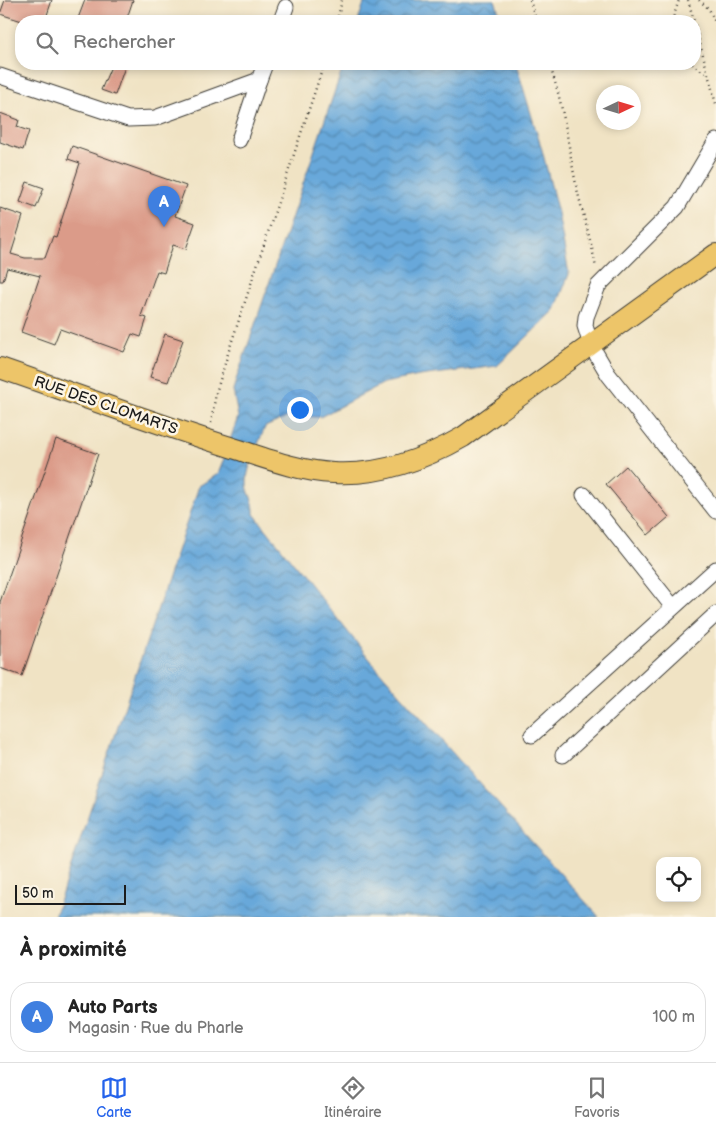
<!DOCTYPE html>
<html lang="fr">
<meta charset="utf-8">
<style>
body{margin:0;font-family:"Balsamiq Sans",sans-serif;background:#f6f6f6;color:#222}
.controls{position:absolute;right:15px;bottom:15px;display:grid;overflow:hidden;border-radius:10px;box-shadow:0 2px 8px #0003}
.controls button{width:45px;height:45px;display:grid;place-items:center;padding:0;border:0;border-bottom:1px solid #e0e0e0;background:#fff;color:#222;font:25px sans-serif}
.compass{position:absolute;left:596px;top:85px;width:45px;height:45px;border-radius:50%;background:#fff;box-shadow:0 2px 8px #0003;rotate:86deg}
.scale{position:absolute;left:15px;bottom:12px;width:111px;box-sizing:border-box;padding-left:5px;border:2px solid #1c1c1c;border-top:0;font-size:14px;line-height:18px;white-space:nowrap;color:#1c1c1c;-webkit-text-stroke:4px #fcf5e5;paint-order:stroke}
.you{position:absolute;left:299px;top:409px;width:18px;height:18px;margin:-12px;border:4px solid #fff;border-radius:50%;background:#1a73e8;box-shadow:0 0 0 8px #1a73e833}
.badge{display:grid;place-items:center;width:32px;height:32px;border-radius:50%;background:#2563eb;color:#fff;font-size:16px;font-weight:700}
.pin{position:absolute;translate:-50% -41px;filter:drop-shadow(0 1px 2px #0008)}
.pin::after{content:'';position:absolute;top:26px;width:18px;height:15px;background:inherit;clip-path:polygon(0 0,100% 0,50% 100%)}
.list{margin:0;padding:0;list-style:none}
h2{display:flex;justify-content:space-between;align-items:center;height:65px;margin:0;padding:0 20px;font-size:21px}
h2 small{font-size:16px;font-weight:400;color:#767676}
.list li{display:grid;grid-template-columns:32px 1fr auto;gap:15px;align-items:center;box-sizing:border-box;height:70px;margin:0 10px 10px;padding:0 10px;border:1px solid #e0e0e0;border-radius:20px}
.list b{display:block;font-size:19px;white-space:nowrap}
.list p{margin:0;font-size:16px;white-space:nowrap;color:#767676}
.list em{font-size:16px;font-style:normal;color:#767676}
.icon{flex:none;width:28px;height:28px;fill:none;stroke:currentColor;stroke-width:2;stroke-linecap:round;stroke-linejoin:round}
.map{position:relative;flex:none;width:716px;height:917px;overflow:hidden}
.search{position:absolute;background:#fff;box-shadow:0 2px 8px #0003;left:15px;right:15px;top:15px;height:55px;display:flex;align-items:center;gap:12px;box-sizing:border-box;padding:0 18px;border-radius:20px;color:#767676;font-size:19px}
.sheet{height:145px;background:#fff}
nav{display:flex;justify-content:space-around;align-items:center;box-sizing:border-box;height:70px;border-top:1px solid #e0e0e0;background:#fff;font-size:14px;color:#767676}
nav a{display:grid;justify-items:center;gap:2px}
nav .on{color:#2563eb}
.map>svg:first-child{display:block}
</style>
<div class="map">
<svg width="716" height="917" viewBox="0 0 716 917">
<defs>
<pattern id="water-waves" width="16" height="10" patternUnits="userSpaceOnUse" patternTransform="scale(1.25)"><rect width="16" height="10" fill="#67a8da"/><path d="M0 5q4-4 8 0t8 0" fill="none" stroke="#5488b0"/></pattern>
</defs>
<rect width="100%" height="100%" fill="#fcf5e5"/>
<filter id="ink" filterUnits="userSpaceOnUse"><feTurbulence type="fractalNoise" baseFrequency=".02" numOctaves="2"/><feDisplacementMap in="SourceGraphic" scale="10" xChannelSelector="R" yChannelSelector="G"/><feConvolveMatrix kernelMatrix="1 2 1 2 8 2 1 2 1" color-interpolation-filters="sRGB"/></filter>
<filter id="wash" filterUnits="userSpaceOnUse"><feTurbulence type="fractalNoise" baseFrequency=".0096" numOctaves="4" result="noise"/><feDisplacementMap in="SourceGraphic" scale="20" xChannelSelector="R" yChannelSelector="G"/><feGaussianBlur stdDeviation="1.12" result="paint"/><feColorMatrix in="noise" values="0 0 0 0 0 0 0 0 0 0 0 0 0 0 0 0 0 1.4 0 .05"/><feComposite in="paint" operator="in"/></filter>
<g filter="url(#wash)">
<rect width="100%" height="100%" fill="#f0e3c4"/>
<g fill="url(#water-waves)" stroke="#42627b">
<polygon points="365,0 495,0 502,21 358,21"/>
<path d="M 344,64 L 516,64 L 542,150 L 558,213 L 569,274 L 555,310 L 497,366 L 419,376 L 384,383 L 320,417 L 290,416 L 265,427 C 259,443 248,463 247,480 C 246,493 255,499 254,514 L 376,667 L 599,917 L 54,917 L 199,486 L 218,474 L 222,464 L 238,417 L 233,390 L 237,377 Z"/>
</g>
<g id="blocks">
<g fill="#db9b89">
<polygon points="5,0 52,0 45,21 22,21 0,14"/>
<polygon points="85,0 133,0 126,21 77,21"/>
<polygon points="112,64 126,64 115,95 101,90"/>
<polygon points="0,113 19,120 17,127 29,131 23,150 0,142"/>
<polygon points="72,146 186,186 175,216 195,223 186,249 173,245 164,273 157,271 141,316 147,318 141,337 132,334 124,352 60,329 54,344 21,332 40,276 7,268 3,281 0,281 0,208 23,216 11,254 25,258 45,258 53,236 56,237 80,163 68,159"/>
<polygon points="27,182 44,188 36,208 20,202"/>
<polygon points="165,334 183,340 168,382 150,377"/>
<polygon points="56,439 98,454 22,676 0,668 0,602"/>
<polygon points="626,466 669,517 648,535 606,484"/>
</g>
</g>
</g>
<g filter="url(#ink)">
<use href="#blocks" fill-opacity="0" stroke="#3c3a35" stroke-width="1"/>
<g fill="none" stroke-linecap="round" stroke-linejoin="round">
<g stroke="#3c3a35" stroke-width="17">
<g id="minor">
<polyline points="281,21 286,7"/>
<polyline points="0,76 128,119 155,118 259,80 265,64"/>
<polyline points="239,140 259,80"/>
<polyline points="716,141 677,207 598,286 586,317 585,326 591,345 608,374 716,511"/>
<polyline points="584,495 673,607"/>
<polyline points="532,735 716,569"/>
<polyline points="563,755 716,614"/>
</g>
</g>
<g stroke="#3c3a35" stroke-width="22">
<path id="major" d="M 0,368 C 75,394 151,422 227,446 C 262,457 297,471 333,473 C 380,476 423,460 463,437 L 716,254"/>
</g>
<g stroke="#3c3a35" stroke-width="2.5" stroke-dasharray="1 4" stroke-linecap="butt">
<polyline points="530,0 536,21"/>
<polyline points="688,0 694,21"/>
<polyline points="699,0 709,9 716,24"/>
<polyline points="337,21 342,0"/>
<polyline points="672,21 679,0"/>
<polyline points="695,25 716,104"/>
<path d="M 549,64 C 564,104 568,147 577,189 C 583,215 591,240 596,268"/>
<polyline points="692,64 708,75"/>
<polyline points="211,423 216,393 230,347 324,64"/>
</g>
<use href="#minor" stroke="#fff" stroke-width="15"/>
<use href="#major" stroke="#edc569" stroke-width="20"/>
</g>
</g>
<g text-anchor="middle" stroke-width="5" stroke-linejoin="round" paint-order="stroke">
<g font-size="15" fill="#1c1c1c" stroke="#fcf5e5">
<text transform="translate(106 405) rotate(19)" y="5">RUE DES CLOMARTS</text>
</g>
</g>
</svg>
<div class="controls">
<button><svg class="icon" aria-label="locate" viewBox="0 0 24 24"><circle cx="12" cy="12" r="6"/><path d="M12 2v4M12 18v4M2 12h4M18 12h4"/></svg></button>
</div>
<svg class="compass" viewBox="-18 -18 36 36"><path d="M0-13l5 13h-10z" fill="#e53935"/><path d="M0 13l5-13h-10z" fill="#767676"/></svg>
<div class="scale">50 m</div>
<div class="you"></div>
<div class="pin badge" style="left:164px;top:227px;background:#3f7fe0">A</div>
<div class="search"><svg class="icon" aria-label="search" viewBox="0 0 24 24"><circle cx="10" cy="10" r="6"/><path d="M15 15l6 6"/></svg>Rechercher</div>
</div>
<section class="sheet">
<h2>À proximité<small></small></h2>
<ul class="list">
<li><span class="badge" style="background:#3f7fe0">A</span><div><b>Auto Parts</b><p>Magasin · Rue du Pharle</p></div><em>100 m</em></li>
</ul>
</section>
<nav>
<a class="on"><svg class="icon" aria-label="map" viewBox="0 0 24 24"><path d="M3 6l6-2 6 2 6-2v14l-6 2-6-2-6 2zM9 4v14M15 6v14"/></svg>Carte</a>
<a><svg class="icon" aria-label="directions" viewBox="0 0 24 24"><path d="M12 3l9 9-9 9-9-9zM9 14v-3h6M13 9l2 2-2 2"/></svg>Itinéraire</a>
<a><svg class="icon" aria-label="saved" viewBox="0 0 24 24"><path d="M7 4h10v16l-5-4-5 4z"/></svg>Favoris</a>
</nav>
